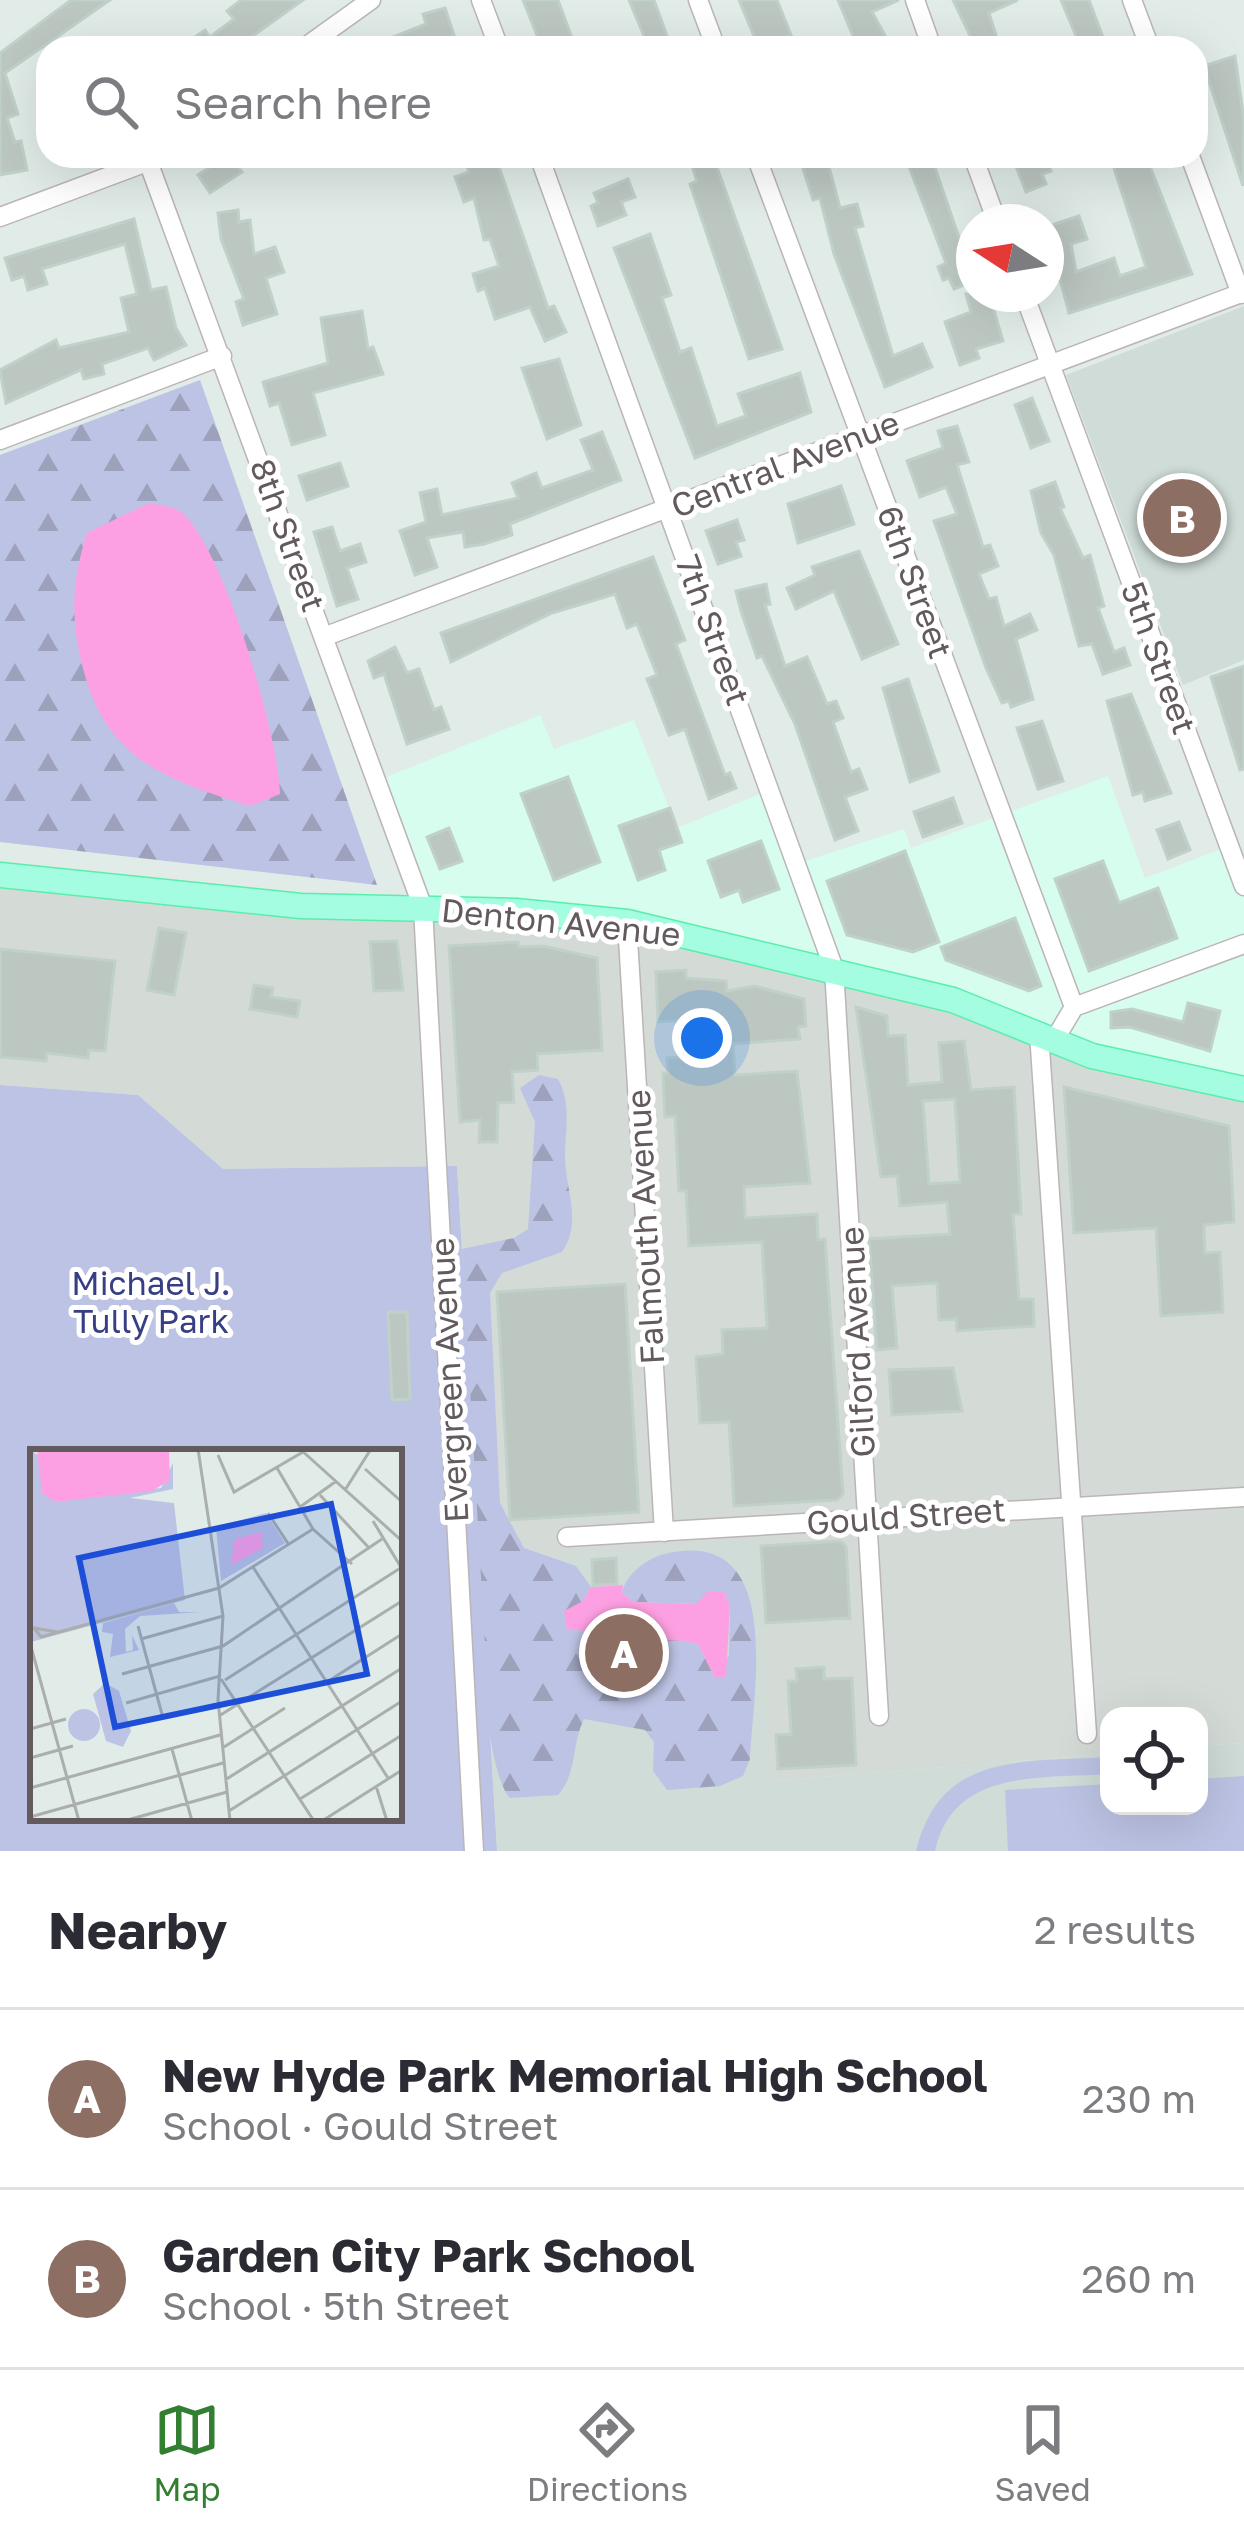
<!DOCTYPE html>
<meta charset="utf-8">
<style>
body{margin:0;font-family:"Golos Text",sans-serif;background:#f2f2f3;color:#2b2b33}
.controls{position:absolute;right:36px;bottom:36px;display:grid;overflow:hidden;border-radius:24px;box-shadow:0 12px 48px #0002}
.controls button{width:108px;height:108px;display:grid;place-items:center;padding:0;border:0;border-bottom:3px solid #e1e1e2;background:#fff;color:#2b2b33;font:60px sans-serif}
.compass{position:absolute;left:956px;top:204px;width:108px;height:108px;border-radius:50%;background:#fff;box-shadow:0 12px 48px #0002;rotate:282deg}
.you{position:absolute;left:702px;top:1038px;width:42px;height:42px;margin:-30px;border:9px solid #fff;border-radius:50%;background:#1a73e8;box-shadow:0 0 0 18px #1a73e833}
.badge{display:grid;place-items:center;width:78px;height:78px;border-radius:50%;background:#337f31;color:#fff;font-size:39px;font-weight:700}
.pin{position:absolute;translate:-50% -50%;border:6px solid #fff;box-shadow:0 3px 12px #0006}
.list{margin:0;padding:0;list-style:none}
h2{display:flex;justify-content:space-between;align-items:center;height:156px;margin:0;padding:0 48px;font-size:51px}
h2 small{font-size:39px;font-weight:400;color:#7c7c81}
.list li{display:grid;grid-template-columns:78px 1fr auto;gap:36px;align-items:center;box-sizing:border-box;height:180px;padding:0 48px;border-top:3px solid #e1e1e2}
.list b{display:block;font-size:45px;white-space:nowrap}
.list p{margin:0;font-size:39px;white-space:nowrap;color:#7c7c81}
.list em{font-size:39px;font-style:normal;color:#7c7c81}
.icon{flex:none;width:66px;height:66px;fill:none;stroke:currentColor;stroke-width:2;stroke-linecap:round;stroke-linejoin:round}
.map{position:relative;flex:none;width:1244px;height:1851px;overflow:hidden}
.search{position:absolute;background:#fff;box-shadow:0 12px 48px #0002;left:36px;right:36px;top:36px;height:132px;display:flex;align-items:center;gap:30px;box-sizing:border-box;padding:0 42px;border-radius:36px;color:#7c7c81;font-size:45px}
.sheet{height:516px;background:#fff}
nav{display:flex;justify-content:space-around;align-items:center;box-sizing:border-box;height:168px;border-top:3px solid #e1e1e2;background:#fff;font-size:33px;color:#7c7c81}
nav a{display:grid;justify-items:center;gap:6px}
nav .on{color:#337f31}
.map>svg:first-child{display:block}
</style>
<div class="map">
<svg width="1244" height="1851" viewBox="0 0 1244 1851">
<defs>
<pattern id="forest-firs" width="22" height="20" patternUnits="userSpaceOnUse" patternTransform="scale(3)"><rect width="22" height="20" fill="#bdc3e4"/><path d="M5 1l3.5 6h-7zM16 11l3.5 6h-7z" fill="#9da1bc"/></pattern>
</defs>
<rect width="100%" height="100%" fill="#e1ece8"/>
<polygon fill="#d6fded" points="540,715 554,749 634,720 677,828 772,789 799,863 904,829 911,848 1108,776 1145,878 1229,846 1244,886 1244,1089 423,908 379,780"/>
<polygon fill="#d4dbd7" points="0,880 512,917 693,941 1244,1089 1244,1743 1199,1746 1199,1716 1109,1716 1109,1754 770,1781 754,1541 481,1564 457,1166 222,1169 138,1095 0,1085"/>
<g fill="#cfdcd7">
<polygon points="1244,306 1244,660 1183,685 1066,375"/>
<polygon points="755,1540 771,1781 1109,1754 1109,1806 1199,1806 1199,1746 1244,1743 1244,1851 497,1851 481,1564"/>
</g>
<g fill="url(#forest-firs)">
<polygon points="200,380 377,885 0,842 0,455"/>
<path d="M 539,1075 L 558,1079 C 572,1104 565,1129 565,1156 C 565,1189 583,1222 562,1252 L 502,1273 L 490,1293 L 500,1503 L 524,1548 L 576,1566 L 591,1587 L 567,1630 C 590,1629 605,1636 627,1640 C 652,1643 672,1636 698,1644 L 715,1678 L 729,1655 L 730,1605 L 634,1602 L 622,1593 C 626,1573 649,1557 668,1553 C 785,1528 753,1690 750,1759 L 743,1776 L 720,1786 L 667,1790 L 653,1771 L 654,1742 L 645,1730 L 584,1719 C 571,1745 578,1772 558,1795 L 510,1798 C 470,1759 464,1329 462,1249 L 514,1238 L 528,1229 L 535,1122 L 520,1088 Z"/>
</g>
<g fill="#bdc3e4" fill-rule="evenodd">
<path d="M 0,1085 L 138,1095 L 223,1169 L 457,1166 L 497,1851 L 0,1851 ZM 33,1452 L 399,1452 L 399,1818 L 33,1818 Z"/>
<path d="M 1109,1757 L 1109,1774 C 1041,1779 953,1768 935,1851 L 916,1851 C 941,1750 1024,1763 1109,1757 Z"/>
<polygon points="1244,1776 1244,1851 1008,1851 1005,1790 1109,1784 1109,1806 1199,1806 1199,1779"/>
</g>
<g fill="#fda0e3">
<path d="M 149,503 C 161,506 175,506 184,514 C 226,557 278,733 280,794 L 250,806 C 161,778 103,758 81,660 C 70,614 73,577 87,533 Z"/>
<path d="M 623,1585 L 622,1593 L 634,1602 L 696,1604 L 707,1592 L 724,1592 L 730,1605 L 726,1677 L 715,1678 L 698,1644 C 672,1636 652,1644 627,1640 C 605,1636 590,1629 567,1630 L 564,1611 L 583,1601 L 591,1587 Z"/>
</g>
<g fill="#bdc7c2" stroke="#c0d1c9" stroke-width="3" fill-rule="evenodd">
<polygon points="71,0 110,0 5,73 18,114 7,118 15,142 21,141 27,170 0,175 0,53"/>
<polygon points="241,0 303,0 236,48 179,48 205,30 210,37 234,19 227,11"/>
<polygon points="523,0 558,0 572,38 542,48"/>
<polygon points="629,0 654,0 670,44 649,48"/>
<polygon points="739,0 777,0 791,35 759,48"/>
<polygon points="838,0 899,0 872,12 892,48 858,48"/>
<polygon points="953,0 1018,0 989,13 1000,48 976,48"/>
<polygon points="1061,0 1089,0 1107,48 1081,48"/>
<polygon points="445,8 454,35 420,48 366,48 426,24 423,14"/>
<polygon points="1235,56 1244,120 1243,186 1204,66"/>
<polygon points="227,156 242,172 210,193 198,175"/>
<polygon points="463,156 493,156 497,161 548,308 554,306 566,332 545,341 530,307 495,319 485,288 478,291 473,274 499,266 490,239 484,240 474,198 464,202 455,177 469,172"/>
<polygon points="689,156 713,156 782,349 749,359 690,184 697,181"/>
<polygon points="799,156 826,156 840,208 857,204 863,226 855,228 893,356 922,344 932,367 885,387 834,254 820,198 813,200"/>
<polygon points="905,156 931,156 974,281 954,289 949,278 943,280 938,267 946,263"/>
<polygon points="1012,156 1045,156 1051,171 1042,174 1046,184 1026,192"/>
<polygon points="1119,156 1146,156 1192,274 1069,313 1046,227 1079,216 1087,239 1071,244 1076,272 1114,258 1120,276 1146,267 1111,159"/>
<polygon points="628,179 635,197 621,202 626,215 598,226 591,206 598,203 594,193"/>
<polygon points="238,210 239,222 250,220 254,254 275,247 284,272 266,278 277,314 243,325 236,302 244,299 221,239 218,213"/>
<polygon points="134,219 151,290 166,287 176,328 186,345 154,360 148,348 102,364 104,374 84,379 81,370 6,403 0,370 56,340 59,348 129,332 121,298 137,294 125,244 42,269 47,284 28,290 24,276 12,280 5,258"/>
<polygon points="650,234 671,295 662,298 680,352 691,348 717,426 746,416 738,394 800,373 811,412 695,458 614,248"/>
<polygon points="966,294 989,294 1003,341 976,349 979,358 960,365 945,322 971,312"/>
<polygon points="362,311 368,349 373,347 383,374 313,393 325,435 292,445 279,403 270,406 263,382 328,363 321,318"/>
<polygon points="559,359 581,425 547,439 522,368"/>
<polygon points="1032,398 1049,441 1031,448 1015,405"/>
<polygon points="957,426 969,462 957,465 983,547 990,545 998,566 979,574 989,599 996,597 1004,626 1030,614 1037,630 1016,639 1033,699 1011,707 1009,701 1002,703 986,668 934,521 957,514 946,487 920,497 907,461 943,448 938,431"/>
<polygon points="602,432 621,480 510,524 512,535 484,544 465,547 463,532 427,538 437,567 415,575 400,531 426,522 420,493 437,489 442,515 518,498 512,483 536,473 542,488 593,470 581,440"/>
<polygon points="340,463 348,486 307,500 299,476"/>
<polygon points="1055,482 1064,507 1060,508 1083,558 1090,555 1104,606 1098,608 1114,652 1124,648 1130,665 1103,674 1092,644 1079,646 1054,555 1041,533 1031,491"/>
<polygon points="841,486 854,524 798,543 788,504"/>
<polygon points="737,520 744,540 736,542 741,556 718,564 706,531"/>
<polygon points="332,527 340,551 360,544 366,562 347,568 358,599 337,606 314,532"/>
<polygon points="859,551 898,644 862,659 834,591 796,609 787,588 815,575 812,567"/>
<polygon points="653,557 685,640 676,644 725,775 730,773 736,788 709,799 685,729 669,735 647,679 657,675 637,624 627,628 615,594 552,613 451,662 441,633"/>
<polygon points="766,584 770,604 765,605 785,666 807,657 827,704 836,701 843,718 833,722 851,772 859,769 867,789 845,797 858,831 835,840 795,724 762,656 757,658 741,611 736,591"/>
<polygon points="395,647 407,673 419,669 434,710 441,707 449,729 407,744 384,674 374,678 368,661"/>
<polygon points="1244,666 1244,769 1240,770 1211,677"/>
<polygon points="908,679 939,771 910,782 883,688"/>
<polygon points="1131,694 1171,793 1145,801 1143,792 1133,795 1107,701"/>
<polygon points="1042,721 1063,781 1038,789 1017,728"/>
<polygon points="568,777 600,862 554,880 521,794"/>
<polygon points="953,798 962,823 923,837 914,812"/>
<polygon points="670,808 682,842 659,850 665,870 638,880 619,826"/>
<polygon points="1179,822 1190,850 1168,859 1157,830"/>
<polygon points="449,828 462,861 440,869 427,837"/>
<polygon points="761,841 779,889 743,902 739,890 721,897 708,861"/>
<polygon points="905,851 939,942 913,952 847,935 827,881"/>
<polygon points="1103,861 1119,903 1158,888 1177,938 1089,971 1055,879"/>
<polygon points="1015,918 1041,986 1029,991 946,960 941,947"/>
<polygon points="159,928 186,933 174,995 147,990"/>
<polygon points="397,941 403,990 374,991 370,942"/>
<polygon points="518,942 519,947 543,946 597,958 602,1050 537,1054 538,1070 512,1072 514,1102 498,1103 497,1142 479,1142 480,1120 460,1122 449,946"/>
<polygon points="0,949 115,961 105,1051 89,1050 88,1058 47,1053 46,1061 0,1057"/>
<polygon points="686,970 686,978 726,981 727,991 755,986 804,999 806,1026 798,1027 800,1039 733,1044 735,1075 797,1071 810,1183 744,1187 745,1218 817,1214 818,1240 825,1239 843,1494 837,1500 734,1506 729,1422 700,1423 696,1357 723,1354 722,1330 767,1328 762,1242 689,1246 686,1191 679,1191 675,1116 665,1117 663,1073 668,1073 667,1058 718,1055 715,1018 658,1022 656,972"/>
<polygon points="254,985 273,988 271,997 300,1001 297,1017 250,1009"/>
<polygon points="1188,1003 1220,1011 1210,1051 1130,1027 1111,1028 1111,1012 1132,1009 1183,1022"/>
<path d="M 856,1007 L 887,1016 L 888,1036 L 905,1035 L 908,1085 L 942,1082 L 939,1043 L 964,1041 L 971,1090 L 1014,1087 L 1021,1214 L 1013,1214 L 1019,1299 L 1033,1299 L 1034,1326 L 957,1331 L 956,1319 L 939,1320 L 937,1283 L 892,1286 L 897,1348 L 877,1350 L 869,1239 L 950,1234 L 947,1202 L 900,1206 L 897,1176 L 881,1177 ZM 955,1099 L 960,1182 L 929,1184 L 923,1101 Z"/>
<polygon points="1064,1087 1229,1126 1234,1222 1204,1225 1205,1253 1220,1252 1223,1312 1161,1316 1156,1228 1074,1233"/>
<polygon points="625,1284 639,1512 510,1520 497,1292"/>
<polygon points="388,1312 407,1312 410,1399 392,1400"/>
<polygon points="953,1368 962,1411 892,1415 889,1370"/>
<polygon points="840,1541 846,1546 850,1618 766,1623 761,1546"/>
<polygon points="616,1558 617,1584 593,1585 592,1560"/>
<polygon points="824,1667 824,1679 852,1678 856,1765 778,1769 776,1735 791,1734 788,1681 797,1681 796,1669"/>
</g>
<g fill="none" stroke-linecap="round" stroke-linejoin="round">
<g stroke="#bbb4b8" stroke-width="21">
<g id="minor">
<polyline points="481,0 499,48"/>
<polyline points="698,0 716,48"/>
<polyline points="915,0 932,48"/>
<polyline points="1132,0 1150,48"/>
<polyline points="304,48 371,0"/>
<polyline points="539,156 834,969 879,1716"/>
<polyline points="756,156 1074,1007"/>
<polyline points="973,156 997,222"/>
<polyline points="1190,156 1241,294"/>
<polyline points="149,164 423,908 474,1851"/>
<polyline points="0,217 155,159"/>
<polyline points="1024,294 1244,886"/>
<polyline points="0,440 222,356"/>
<polyline points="326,636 1244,292"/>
<polyline points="627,922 664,1532"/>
<polyline points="1039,1033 1087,1734"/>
<polyline points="1055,1039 1074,1007 1244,944"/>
<polyline points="567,1537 1244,1497"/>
</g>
</g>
<g stroke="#59eeac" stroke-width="27">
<polyline id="major" points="0,875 301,906 516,911 627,922 953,1000 1092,1056 1244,1089"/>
</g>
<use href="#minor" stroke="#fff" stroke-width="18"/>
<use href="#major" stroke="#a5fde1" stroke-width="24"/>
</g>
<g text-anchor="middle" stroke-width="10" stroke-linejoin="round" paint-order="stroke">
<g font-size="33" fill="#625a5e" stroke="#fff">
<text transform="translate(785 464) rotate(-21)" y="12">Central Avenue</text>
<text transform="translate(288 535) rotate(70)" y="12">8th Street</text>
<text transform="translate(915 582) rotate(70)" y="12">6th Street</text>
<text transform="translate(713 630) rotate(70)" y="12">7th Street</text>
<text transform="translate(1159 658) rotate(70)" y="12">5th Street</text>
<text transform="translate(561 922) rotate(6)" y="12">Denton Avenue</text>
<text transform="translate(645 1227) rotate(-93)" y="12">Falmouth Avenue</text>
<text transform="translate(857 1342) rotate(-93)" y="12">Gilford Avenue</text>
<text transform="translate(449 1380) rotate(-93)" y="12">Evergreen Avenue</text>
<text transform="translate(906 1516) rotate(-4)" y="12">Gould Street</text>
</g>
<g font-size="33" fill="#373f84" stroke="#fff">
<text x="151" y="1295">Michael J.<tspan x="151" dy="38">Tully Park</tspan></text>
</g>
</g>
<g transform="translate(30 1449)">
<rect width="372" height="372" fill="#e1ece8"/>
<path d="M 0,0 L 11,9 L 13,34 L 59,47 L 131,39 L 143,14 L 143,40 L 100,49 L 144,54 L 1,65 ZM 236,64 L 255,94 L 191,132 L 186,78 ZM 144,154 L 149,163 L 170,163 L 110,167 L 95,180 L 96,203 L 103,201 L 102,186 L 109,201 L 80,208 L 83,185 L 72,183 L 73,174 Z" fill="#bdc3e4"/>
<path d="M 144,54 L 155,151 L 1,193 L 0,65 L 34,56 ZM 75,234 L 89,242 L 101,282 L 93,298 L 76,292 L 63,245 ZM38 276a16 16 0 1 1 32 0a16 16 0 1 1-32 0Z" fill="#bdc3e4"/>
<path d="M 7,0 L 139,0 L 140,31 L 122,42 L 25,53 L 12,44 ZM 231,83 L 233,99 L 201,116 L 205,90 Z" fill="#fda0e3"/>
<path fill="none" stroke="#aaaead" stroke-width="3" d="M 168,0 L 193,167 L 188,251 L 200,372M 270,0 L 372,92M 188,6 L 204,43 L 273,3M 247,19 L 283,80 L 322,115M 335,20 L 372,53M 315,41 L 341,0M 290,46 L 340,100M 270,58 L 305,33M 238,64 L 259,96M 343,72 L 372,120M 223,118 L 358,329M 108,177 L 133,269M 27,183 L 4,179 L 11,188 L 189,139 L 283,80M 111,190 L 193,167M 0,194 L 49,372M 92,225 L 193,197 L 352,90M 191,230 L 284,372M 195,231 L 372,118M 297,233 L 372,185M 96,254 L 190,227M 189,267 L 372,152M 0,280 L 36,270M 194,298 L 255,259M 142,300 L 162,372M 0,309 L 43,297M 195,331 L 372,219M 346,337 L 357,372M 0,339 L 190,286M 270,350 L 372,286M 199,362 L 372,252M 0,368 L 193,314M 94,372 L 197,343M 292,372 L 372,321"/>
<path fill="#1d4ed8" fill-opacity="0.15" stroke="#1d4ed8" stroke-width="6" d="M 301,55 L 337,225 L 85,278 L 49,109 Z"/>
<rect width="372" height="372" fill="none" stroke="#625a5e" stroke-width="6"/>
</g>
</svg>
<div class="controls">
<button><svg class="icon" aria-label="locate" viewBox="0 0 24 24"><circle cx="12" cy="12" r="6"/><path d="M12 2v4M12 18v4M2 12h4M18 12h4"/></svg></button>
</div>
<svg class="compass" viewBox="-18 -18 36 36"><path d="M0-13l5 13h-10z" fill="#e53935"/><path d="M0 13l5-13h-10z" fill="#7c7c81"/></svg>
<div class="you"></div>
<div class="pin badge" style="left:624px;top:1653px;background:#8d6e63">A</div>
<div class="pin badge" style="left:1182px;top:518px;background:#8d6e63">B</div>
<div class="search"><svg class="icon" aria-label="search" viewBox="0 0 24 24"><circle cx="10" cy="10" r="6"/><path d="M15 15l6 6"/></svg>Search here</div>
</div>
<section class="sheet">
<h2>Nearby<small>2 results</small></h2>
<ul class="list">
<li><span class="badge" style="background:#8d6e63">A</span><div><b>New Hyde Park Memorial High School</b><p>School · Gould Street</p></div><em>230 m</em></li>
<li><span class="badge" style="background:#8d6e63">B</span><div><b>Garden City Park School</b><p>School · 5th Street</p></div><em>260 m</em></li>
</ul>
</section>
<nav>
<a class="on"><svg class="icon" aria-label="map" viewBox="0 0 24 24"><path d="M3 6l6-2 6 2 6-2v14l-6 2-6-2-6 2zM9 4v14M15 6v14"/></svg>Map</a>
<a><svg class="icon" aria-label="directions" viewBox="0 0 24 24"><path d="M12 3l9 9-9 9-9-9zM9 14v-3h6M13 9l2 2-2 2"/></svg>Directions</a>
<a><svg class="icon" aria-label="saved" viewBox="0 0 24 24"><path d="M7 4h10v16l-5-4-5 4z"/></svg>Saved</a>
</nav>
